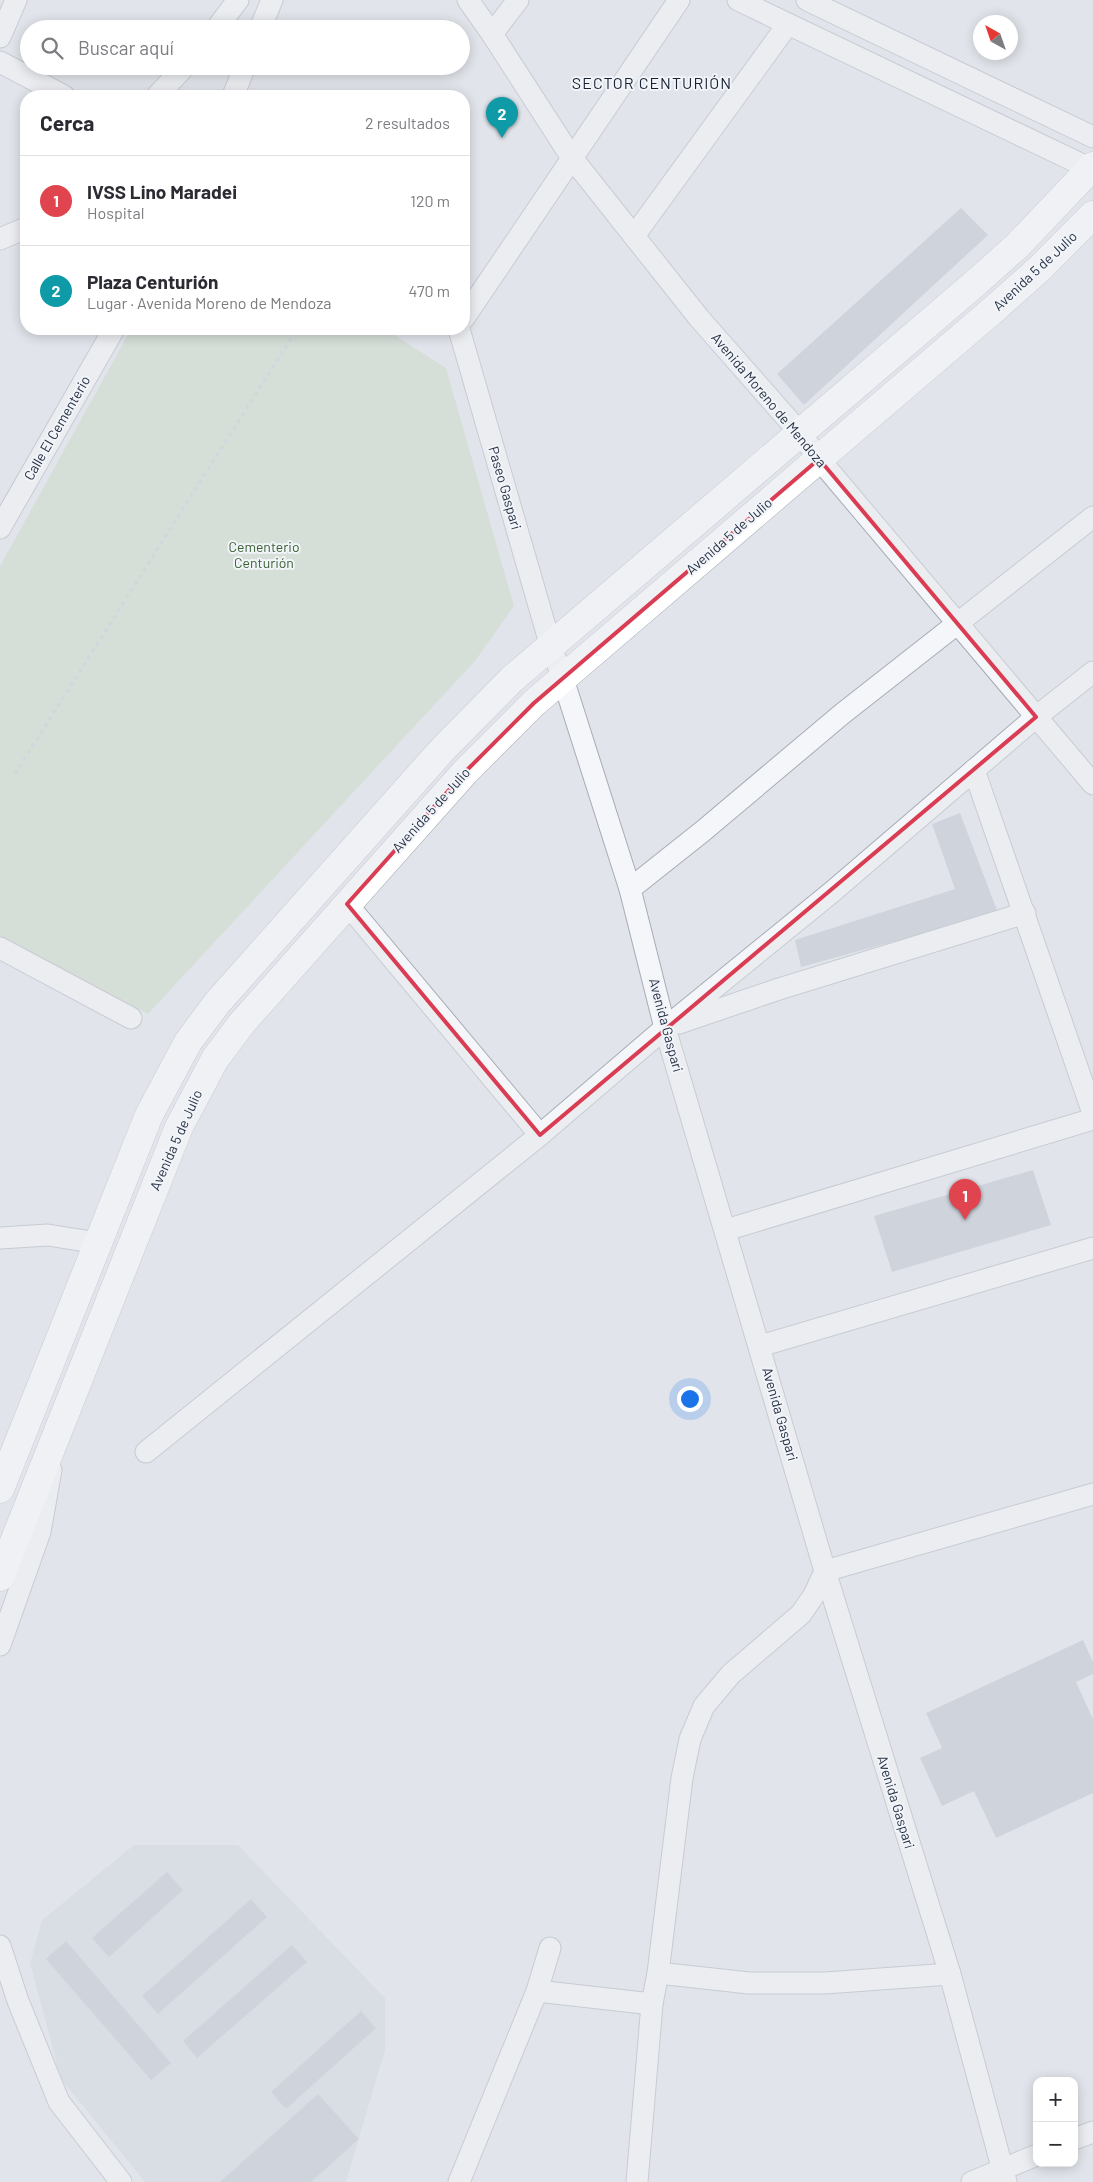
<!DOCTYPE html>
<html lang="es">
<meta charset="utf-8">
<style>
body{margin:0;font-family:Barlow,sans-serif;background:#f7f7f7;color:#2b2b33}
.controls{position:absolute;right:15px;bottom:15px;display:grid;overflow:hidden;border-radius:10px;box-shadow:0 2px 12px #0003}
.controls button{width:45px;height:45px;display:grid;place-items:center;padding:0;border:0;border-bottom:1px solid #e1e1e2;background:#fff;color:#2b2b33;font:25px sans-serif}
.compass{position:absolute;left:973px;top:15px;width:45px;height:45px;border-radius:50%;background:#fff;box-shadow:0 2px 12px #0003;rotate:320deg}
.you{position:absolute;left:689px;top:1398px;width:18px;height:18px;margin:-12px;border:4px solid #fff;border-radius:50%;background:#1a73e8;box-shadow:0 0 0 8px #1a73e833}
.badge{display:grid;place-items:center;width:32px;height:32px;border-radius:50%;background:#da3d53;color:#fff;font-size:16px;font-weight:700}
.pin{position:absolute;translate:-50% -41px;filter:drop-shadow(0 1px 2px #0008)}
.pin::after{content:'';position:absolute;top:26px;width:18px;height:15px;background:inherit;clip-path:polygon(0 0,100% 0,50% 100%)}
.list{margin:0;padding:0;list-style:none}
h2{display:flex;justify-content:space-between;align-items:center;height:65px;margin:0;padding:0 20px;font-size:21px}
h2 small{font-size:16px;font-weight:400;color:#7c7c81}
.list li{display:grid;grid-template-columns:32px 1fr auto;gap:15px;align-items:center;box-sizing:border-box;height:90px;padding:0 20px;border-top:1px solid #e1e1e2}
.list b{display:block;font-size:19px;white-space:nowrap}
.list p{margin:0;font-size:16px;white-space:nowrap;color:#7c7c81}
.list em{font-size:16px;font-style:normal;color:#7c7c81}
.icon{flex:none;width:28px;height:28px;fill:none;stroke:currentColor;stroke-width:2;stroke-linecap:round;stroke-linejoin:round}
.map{position:relative;flex:none;width:1093px;height:2182px;overflow:hidden}
.search{position:absolute;background:#fff;box-shadow:0 2px 12px #0003;left:20px;top:20px;width:450px;height:55px;display:flex;align-items:center;gap:12px;box-sizing:border-box;padding:0 18px;border-radius:28px;color:#7c7c81;font-size:19px}
.panel{position:absolute;background:#fff;box-shadow:0 2px 12px #0003;left:20px;top:90px;width:450px;height:245px;border-radius:20px}
.map>svg:first-child{display:block}
</style>
<div class="map">
<svg width="1093" height="2182" viewBox="0 0 1093 2182">
<rect width="100%" height="100%" fill="#e1e5eb"/>
<polygon fill="#cfd4dd" points="134,1845 238,1845 385,1998 385,2050 346,2182 145,2182 61,2079 30,1963 42,1920"/>
<polygon fill="#c7d6c2" points="131,329 385,329 446,368 514,606 475,661 148,1014 0,936 0,566"/>
<g fill="#b8beca">
<polygon points="961,208 988,235 804,405 777,374"/>
<polygon points="960,813 998,913 801,967 795,940 955,889 932,824"/>
<polygon points="1033,1170 1051,1225 892,1272 874,1216"/>
<polygon points="1083,1640 1093,1662 1093,1674 1076,1682 1093,1719 1093,1793 996,1838 974,1791 942,1806 920,1758 942,1748 926,1713"/>
<polygon points="167,1872 183,1890 109,1957 92,1938"/>
<polygon points="251,1899 267,1917 158,2014 142,1996"/>
<polygon points="66,1941 171,2063 151,2080 46,1959"/>
<polygon points="292,1945 307,1962 197,2058 183,2041"/>
<polygon points="361,2011 376,2028 286,2109 271,2092"/>
<polygon points="318,2094 359,2139 311,2182 220,2182"/>
</g>
<g fill="none" stroke-linecap="round" stroke-linejoin="round">
<g stroke="#a6acb6" stroke-width="23">
<g id="street">
<polyline points="468,0 492,34 572,158 699,318 800,433 819,459 1093,784"/>
<polyline points="738,0 1091,169"/>
<polyline points="807,0 1093,137"/>
<polyline points="216,29 238,0"/>
<polyline points="260,29 272,0"/>
<polyline points="492,34 518,0"/>
<polyline points="0,37 16,0"/>
<polyline points="0,62 64,96"/>
<polyline points="157,96 185,66"/>
<polyline points="233,96 245,66"/>
<polyline points="634,236 788,24"/>
<polyline points="0,239 26,228"/>
<polyline points="464,318 679,0"/>
<polyline points="459,329 551,647 563,679 630,889 665,1028 825,1571 950,1974 1006,2182"/>
<polyline points="0,528 114,329"/>
<polyline points="974,770 1093,1113"/>
<polyline points="630,889 703,831 842,714 1093,517"/>
<polyline points="347,904 540,1135"/>
<polyline points="0,948 131,1018"/>
<polyline points="679,1023 779,989 1025,913"/>
<polyline points="726,1230 1093,1119"/>
<polyline points="0,1238 48,1235 98,1243"/>
<polyline points="760,1346 1093,1248"/>
<polyline points="146,1452 540,1135 665,1028 832,892 1036,717 1093,672"/>
<polyline points="0,1645 40,1532 51,1470"/>
<polyline points="0,1946 18,2001 59,2102 121,2182"/>
<polyline points="658,1973 749,1983 825,1983 950,1974"/>
<polyline points="537,1991 550,1948"/>
<polyline points="1074,2139 1093,2132"/>
<polyline points="459,2182 537,1991 652,2004"/>
<polyline points="637,2182 652,2004 658,1973 682,1778 690,1739 704,1706 731,1674 801,1614 814,1595 825,1571 1093,1494"/>
<polyline points="972,2182 1037,2155"/>
</g>
</g>
<g stroke="#a6acb6" stroke-width="29">
<g id="secondary">
<polyline points="0,1489 149,1115 188,1042 217,1003 442,750 512,679 972,286 1017,246 1093,166"/>
<polyline points="0,1577 179,1127 215,1059 242,1023 465,772 534,703 993,310 1039,269 1093,215"/>
</g>
</g>
<polyline stroke="#c0c3ca" stroke-width="3" stroke-dasharray="4 4" stroke-linecap="butt" points="15,774 297,329"/>
<use href="#street" stroke="#f5f6f9" stroke-width="21"/>
<use href="#secondary" stroke="#fff" stroke-width="28"/>
</g>
<path d="M0 0H1093V2182H0ZM 819,459 L 1036,717 L 540,1135 L 347,904 L 465,772 L 534,703 Z" fill="#e1e5eb" fill-opacity=".55" fill-rule="evenodd"/>
<path fill="none" stroke="#da3d53" stroke-width="4" stroke-linejoin="round" d="M 819,459 L 1036,717 L 540,1135 L 347,904 L 465,772 L 534,703 Z"/>
<g text-anchor="middle" stroke-width="4" stroke-linejoin="round" paint-order="stroke">
<g font-size="14" fill="#283245" stroke="#f1f4f8">
<text transform="translate(1035 271) rotate(-43)" y="5">Avenida 5 de Julio</text>
<text transform="translate(769 400) rotate(50)" y="5">Avenida Moreno de Mendoza</text>
<text transform="translate(57 428) rotate(-60)" y="5">Calle El Cementerio</text>
<text transform="translate(505 488) rotate(74)" y="5">Paseo Gaspari</text>
<text transform="translate(729 536) rotate(-41)" y="5">Avenida 5 de Julio</text>
<text transform="translate(431 810) rotate(-48)" y="5">Avenida 5 de Julio</text>
<text transform="translate(666 1025) rotate(75)" y="5">Avenida Gaspari</text>
<text transform="translate(176 1140) rotate(-66)" y="5">Avenida 5 de Julio</text>
<text transform="translate(780 1414) rotate(74)" y="5">Avenida Gaspari</text>
<text transform="translate(896 1802) rotate(73)" y="5">Avenida Gaspari</text>
</g>
<g font-size="14" fill="#3c6234" stroke="#f1f4f8">
<text x="264" y="552">Cementerio<tspan x="264" dy="16">Centurión</tspan></text>
</g>
<g font-size="16" letter-spacing="1" fill="#1a2335" stroke="#f1f4f8">
<text x="652" y="89">SECTOR CENTURIÓN</text>
</g>
</g>
</svg>
<div class="controls">
<button>+</button>
<button>−</button>
</div>
<svg class="compass" viewBox="-18 -18 36 36"><path d="M0-13l5 13h-10z" fill="#e53935"/><path d="M0 13l5-13h-10z" fill="#7c7c81"/></svg>
<div class="you"></div>
<div class="pin badge" style="left:965px;top:1220px;background:#e0444e">1</div>
<div class="pin badge" style="left:502px;top:138px;background:#0f9aa8">2</div>
<div class="search"><svg class="icon" aria-label="search" viewBox="0 0 24 24"><circle cx="10" cy="10" r="6"/><path d="M15 15l6 6"/></svg>Buscar aquí</div>
<section class="panel">
<h2>Cerca<small>2 resultados</small></h2>
<ul class="list">
<li><span class="badge" style="background:#e0444e">1</span><div><b>IVSS Lino Maradei</b><p>Hospital</p></div><em>120 m</em></li>
<li><span class="badge" style="background:#0f9aa8">2</span><div><b>Plaza Centurión</b><p>Lugar · Avenida Moreno de Mendoza</p></div><em>470 m</em></li>
</ul>
</section>
</div>
